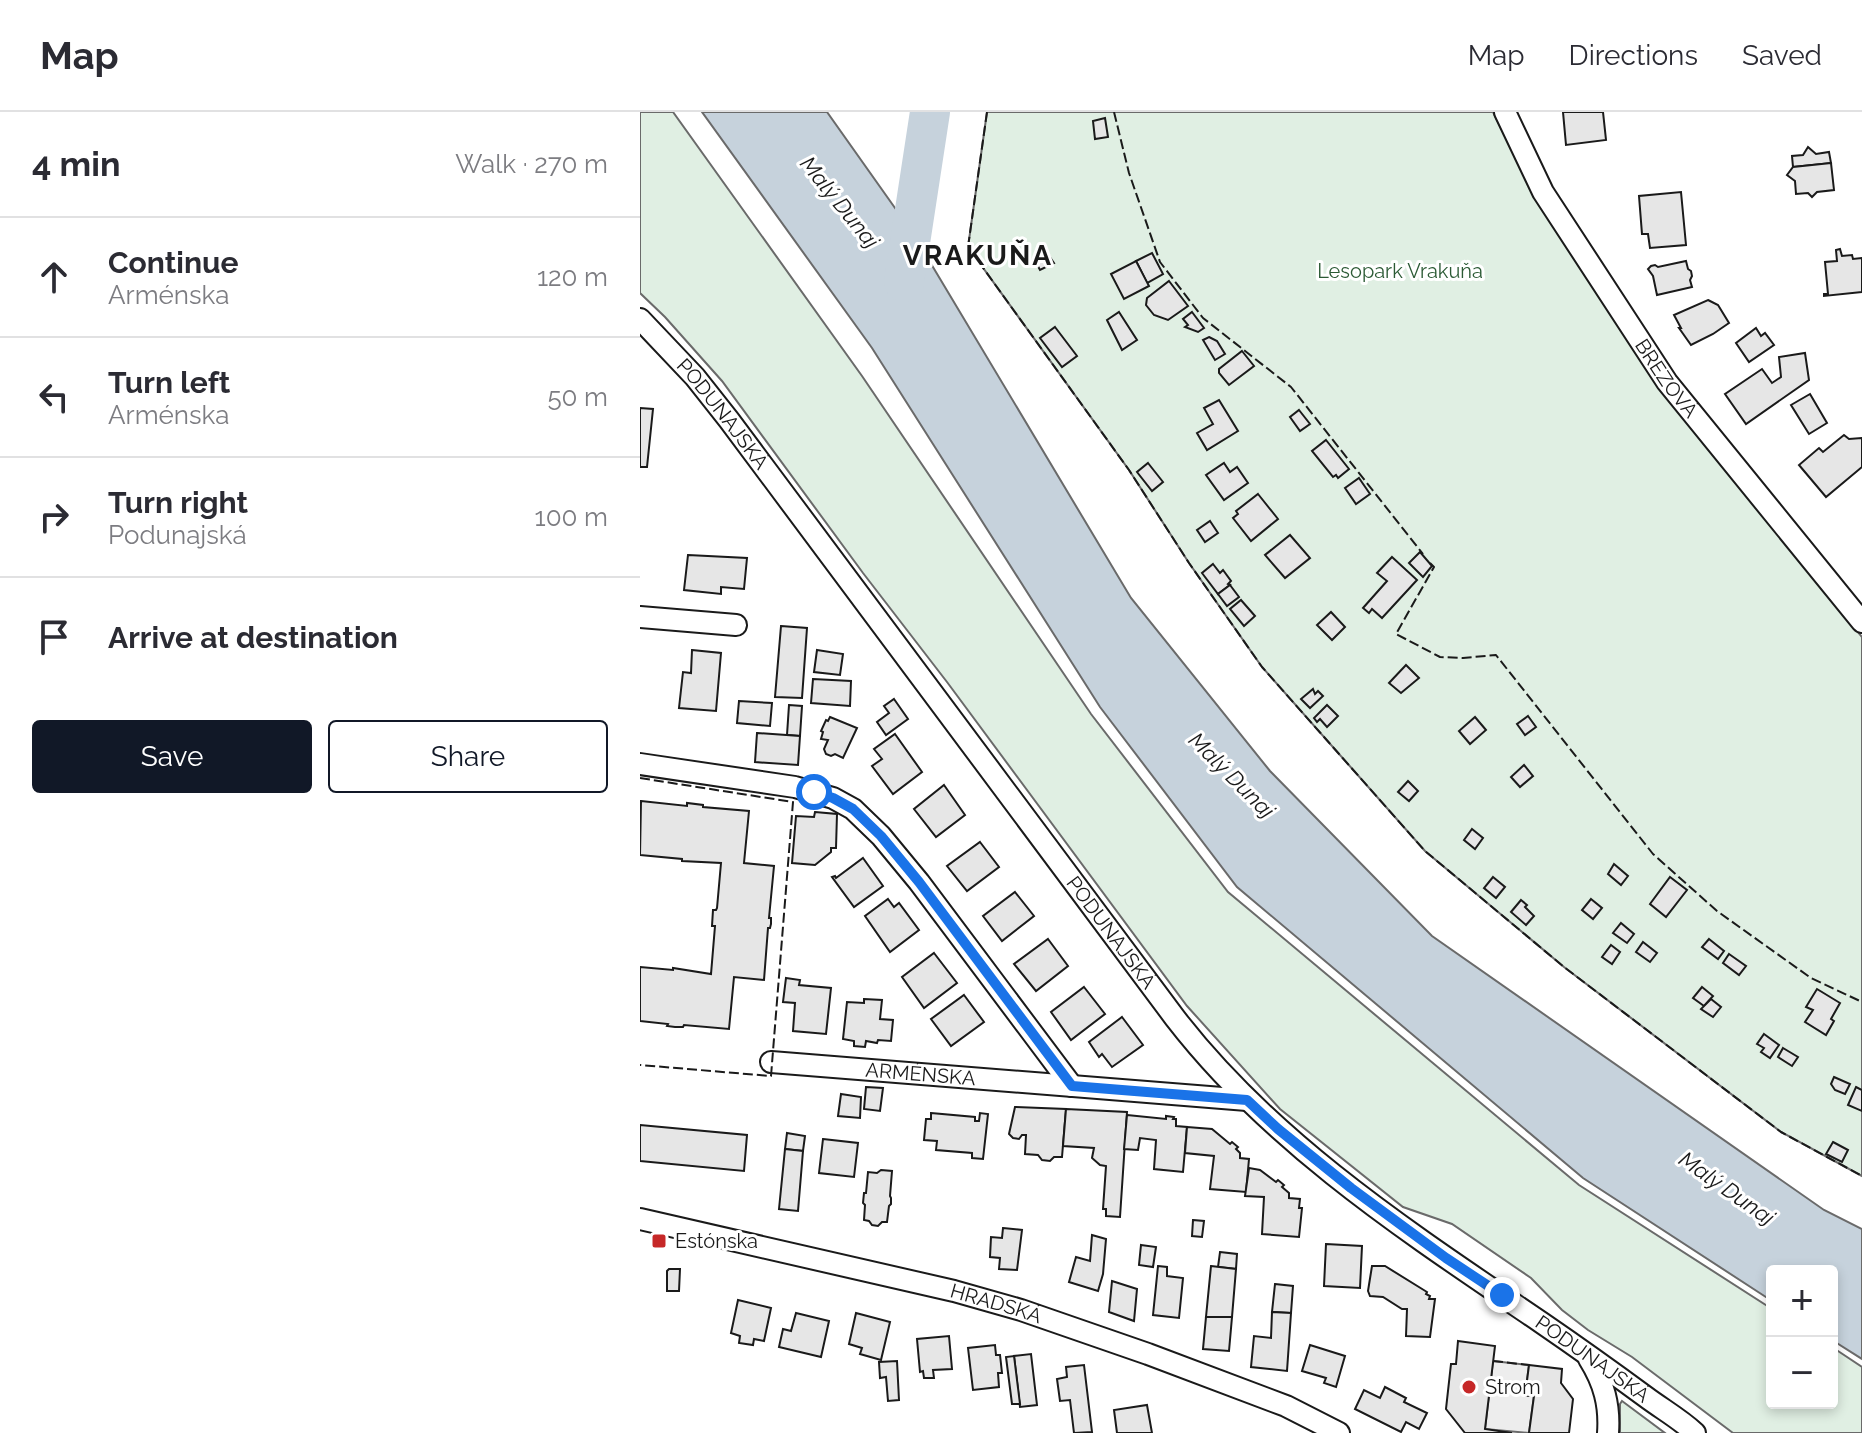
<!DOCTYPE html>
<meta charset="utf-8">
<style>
body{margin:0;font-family:Raleway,sans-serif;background:#f2f2f3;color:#2b2b33}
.controls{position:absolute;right:24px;bottom:24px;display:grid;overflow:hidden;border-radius:8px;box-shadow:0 4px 12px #0003}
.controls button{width:72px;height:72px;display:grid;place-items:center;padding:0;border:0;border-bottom:2px solid #e1e1e2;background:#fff;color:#2b2b33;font:40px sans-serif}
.stop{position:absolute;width:24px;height:24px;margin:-18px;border:6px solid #1a73e8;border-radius:50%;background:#fff}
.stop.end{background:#1a73e8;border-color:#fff;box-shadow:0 2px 8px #0008}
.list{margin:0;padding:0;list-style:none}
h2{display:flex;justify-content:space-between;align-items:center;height:104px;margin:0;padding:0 32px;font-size:34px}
h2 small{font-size:26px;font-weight:400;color:#7c7c81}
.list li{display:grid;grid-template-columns:52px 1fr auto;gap:24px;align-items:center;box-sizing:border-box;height:120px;padding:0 32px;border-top:2px solid #e1e1e2}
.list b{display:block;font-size:30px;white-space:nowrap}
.list p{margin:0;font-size:26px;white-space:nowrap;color:#7c7c81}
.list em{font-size:26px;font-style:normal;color:#7c7c81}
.actions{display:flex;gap:16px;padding:24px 32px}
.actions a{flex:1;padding:18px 0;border:2px solid #111827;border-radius:8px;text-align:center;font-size:28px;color:#111827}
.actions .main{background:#111827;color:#fff}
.icon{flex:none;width:44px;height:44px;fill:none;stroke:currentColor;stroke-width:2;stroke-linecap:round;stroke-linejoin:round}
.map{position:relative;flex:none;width:1222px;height:1321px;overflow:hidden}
header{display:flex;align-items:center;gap:48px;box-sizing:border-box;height:112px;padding:0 40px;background:#fff;border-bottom:2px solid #e1e1e2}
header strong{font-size:38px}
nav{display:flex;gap:44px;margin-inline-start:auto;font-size:28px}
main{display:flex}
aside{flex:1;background:#fff}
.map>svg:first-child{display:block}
</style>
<header>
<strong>Map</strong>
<nav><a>Map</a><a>Directions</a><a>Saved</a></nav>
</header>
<main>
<aside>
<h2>4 min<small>Walk · 270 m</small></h2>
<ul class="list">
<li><svg class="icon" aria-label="ahead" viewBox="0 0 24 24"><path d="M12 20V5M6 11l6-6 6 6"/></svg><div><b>Continue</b><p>Arménska</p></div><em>120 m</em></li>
<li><svg class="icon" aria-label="left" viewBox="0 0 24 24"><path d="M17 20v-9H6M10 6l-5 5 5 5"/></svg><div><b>Turn left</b><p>Arménska</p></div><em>50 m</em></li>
<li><svg class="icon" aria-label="right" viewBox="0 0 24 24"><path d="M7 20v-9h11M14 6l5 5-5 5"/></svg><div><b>Turn right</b><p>Podunajská</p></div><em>100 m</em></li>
<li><svg class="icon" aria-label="arrive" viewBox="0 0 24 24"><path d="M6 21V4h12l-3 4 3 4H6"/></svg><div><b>Arrive at destination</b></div></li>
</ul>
<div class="actions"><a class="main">Save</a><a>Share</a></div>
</aside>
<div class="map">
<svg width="1222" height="1321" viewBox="0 0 1222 1321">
<rect width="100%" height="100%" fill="#fff"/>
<g fill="#e0efe3" stroke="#6a6a6a" stroke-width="2">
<polygon points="0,0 33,0 222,264 451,602 588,780 939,1073 1132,1197 1132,1291 1192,1291 1192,1235 1222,1255 1222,1321 1093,1321 992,1245 948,1218 922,1198 891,1166 812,1112 763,1095 640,997 547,894 307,570 223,461 82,269 25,205 0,181"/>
<polygon points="347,0 853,0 868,30 988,223 1032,288 1222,525 1222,1064 1141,1020 924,855 785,739 622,555 549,451 489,358 328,135"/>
<polygon points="982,1289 1025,1321 980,1321 980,1292"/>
</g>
<polygon fill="#ededed" stroke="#6a6a6a" stroke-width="2" points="853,1249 889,1253 885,1283 894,1284 889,1321 845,1317"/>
<polygon fill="#c6d2dc" stroke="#6a6a6a" stroke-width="2" points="62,0 187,0 272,120 491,486 630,659 792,824 1184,1098 1222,1117 1222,1247 1192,1228 1192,1159 1132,1159 1132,1189 943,1066 597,775 460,595 232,236"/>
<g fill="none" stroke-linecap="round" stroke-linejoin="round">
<polyline stroke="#c6d2dc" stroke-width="40" points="264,170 290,0"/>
</g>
<g fill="#e6e6e6" stroke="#1a1a1a" stroke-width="2">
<polygon points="923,0 963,0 966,28 926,33"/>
<polygon points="465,6 468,25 455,27 453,9"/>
<polygon points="1168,35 1176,42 1189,40 1191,51 1153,55 1152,44 1163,43"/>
<polygon points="1191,51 1194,78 1177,80 1172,85 1168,81 1156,82 1155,69 1147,63 1153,55"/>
<polygon points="1041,80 1046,133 1010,136 1008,122 1002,122 999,84"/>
<polygon points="1200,137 1202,144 1212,143 1213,147 1222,146 1222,180 1184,184 1184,182 1188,182 1185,150 1197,149 1196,138"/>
<polygon points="407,141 414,151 400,158 394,147"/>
<polygon points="512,141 523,162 507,171 496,149"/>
<polygon points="496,149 509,174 484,187 471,162"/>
<polygon points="1046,149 1048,157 1051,159 1052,164 1050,168 1052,175 1017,183 1013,164 1008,157 1011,154 1015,153 1018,155"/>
<polygon points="529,169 548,194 528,208 514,203 506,193 507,186"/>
<polygon points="1068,188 1078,193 1089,211 1073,222 1051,233 1039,216 1041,216 1034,203"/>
<polygon points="479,200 497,228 482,238 467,208"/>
<polygon points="552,200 564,216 558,220 545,215 548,213 543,207"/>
<polygon points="415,215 437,244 422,255 400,226"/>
<polygon points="1116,216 1121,224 1125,221 1134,233 1109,250 1096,231"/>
<polygon points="569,225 577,229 585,242 575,248 563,228"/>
<polygon points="602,239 614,254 589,273 579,261 579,257"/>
<polygon points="1165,241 1169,268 1106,312 1085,282 1122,257 1132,271 1141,265 1139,245"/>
<polygon points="1170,282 1187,311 1169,322 1151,293"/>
<polygon points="579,288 598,319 567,338 557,321 573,312 564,296"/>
<polygon points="0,296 13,297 7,355 0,355"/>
<polygon points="659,298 670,312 660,319 650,305"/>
<polygon points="1204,323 1209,327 1222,326 1222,355 1186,385 1159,353 1179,336 1183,340"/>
<polygon points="686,328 709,357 698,366 696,363 693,365 672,339"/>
<polygon points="508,351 523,370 512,379 497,360"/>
<polygon points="584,351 590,360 597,355 608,371 584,388 566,363"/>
<polygon points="719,366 730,382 716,392 705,376"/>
<polygon points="618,382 638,407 611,429 593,406 598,402 596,399"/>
<polygon points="570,409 578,421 565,430 557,418"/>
<polygon points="650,423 670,446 645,466 625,443"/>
<polygon points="780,440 792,454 783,465 769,451"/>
<polygon points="48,443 107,446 104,477 81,475 81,482 44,478"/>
<polygon points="752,445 777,468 742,506 732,497 729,501 723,496 747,469 737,461"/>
<polygon points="573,452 580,461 583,458 591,469 588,472 590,473 578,482 562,461"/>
<polygon points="590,473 599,485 587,494 578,482"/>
<polygon points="601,488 615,504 604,514 590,497"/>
<polygon points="691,500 705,515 692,528 677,513"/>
<polygon points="141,514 167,516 162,586 135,585"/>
<polygon points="52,538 81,541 76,599 39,596 43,560 51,561"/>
<polygon points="177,538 203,542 200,563 174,560"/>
<polygon points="766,553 779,566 761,581 749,571"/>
<polygon points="173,567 211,569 210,594 171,591"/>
<polygon points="673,577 675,582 678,579 683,584 670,596 661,587"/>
<polygon points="254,587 268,607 246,623 237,610 249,601 244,594"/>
<polygon points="99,589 132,591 130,614 97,611"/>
<polygon points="149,593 162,594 160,624 147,623"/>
<polygon points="687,593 698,604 687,615 680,607 677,610 674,606"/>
<polygon points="888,604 896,615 885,623 877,612"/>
<polygon points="190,605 217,616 203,646 195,642 191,644 186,642 184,637 188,628 181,627 183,620 181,619 186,608 188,609"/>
<polygon points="835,605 846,618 830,632 819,619"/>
<polygon points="117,621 160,624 158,653 115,650"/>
<polygon points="255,622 282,660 253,682 232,654 242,647 234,637"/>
<polygon points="884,653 893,664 880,675 871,665"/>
<polygon points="768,669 778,679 769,689 758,680"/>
<polygon points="304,673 325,703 296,725 274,697"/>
<polygon points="1,689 47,694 47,691 63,693 63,695 109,699 104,751 134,754 129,806 131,806 131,812 130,816 128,816 124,868 94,865 89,917 44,913 43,915 35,915 27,914 28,912 0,909 0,855 33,858 33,856 71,862 75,814 72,814 73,798 76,798 77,796 81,751 42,749 42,747 0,743"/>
<polygon points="175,700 197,702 196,736 191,736 191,740 175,753 152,751 156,704 174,705"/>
<polygon points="832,717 843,726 835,737 824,728"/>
<polygon points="340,730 359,755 327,779 307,754"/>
<polygon points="223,746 243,774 214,795 192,765 195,764 196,766"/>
<polygon points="974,752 988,764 981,773 968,762"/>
<polygon points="853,765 865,775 856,786 844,776"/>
<polygon points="1030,765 1047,778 1026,805 1010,792"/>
<polygon points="375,780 394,804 362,829 343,804"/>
<polygon points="248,787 254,795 259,791 279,818 250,840 225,804"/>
<polygon points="951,787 962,796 953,807 942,798"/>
<polygon points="881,788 887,793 885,795 894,804 886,813 871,800"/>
<polygon points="981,811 994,822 987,831 973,821"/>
<polygon points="408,827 428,854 396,879 374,852"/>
<polygon points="1069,827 1084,839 1078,847 1062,835"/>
<polygon points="1003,830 1017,841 1010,850 996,840"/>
<polygon points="971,833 980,840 972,852 962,845"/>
<polygon points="294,841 317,871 284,896 262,865"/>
<polygon points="1089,842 1106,854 1099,863 1083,851"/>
<polygon points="146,866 160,868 159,873 191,876 186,922 153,919 155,891 143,890"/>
<polygon points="444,875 465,902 431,928 411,900"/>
<polygon points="1062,875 1073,884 1064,894 1053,886"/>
<polygon points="1177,877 1200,891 1191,907 1194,909 1186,923 1165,910 1173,898 1166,895"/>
<polygon points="324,883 344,910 311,934 291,907"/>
<polygon points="224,887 242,888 240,907 253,908 251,929 238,928 237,931 226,929 225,935 214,934 214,929 203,927 207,890 224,891"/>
<polygon points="1071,887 1081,895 1073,905 1061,897"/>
<polygon points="482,905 503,933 472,955 462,942 459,945 449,930"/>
<polygon points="1124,922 1139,933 1130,946 1121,940 1124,936 1117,932"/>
<polygon points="1143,936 1158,945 1152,954 1138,945"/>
<polygon points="1194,965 1210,972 1205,982 1195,978 1191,972"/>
<polygon points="226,975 243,976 240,999 224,997"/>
<polygon points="1216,975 1222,978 1222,999 1208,993"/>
<polygon points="201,982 221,985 220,1006 198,1004"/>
<polygon points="375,995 426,997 422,1045 414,1045 410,1049 402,1048 398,1043 385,1042 386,1023 382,1023 379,1027 373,1026 369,1022"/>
<polygon points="426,997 487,1000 480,1105 466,1104 466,1097 463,1097 466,1054 460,1053 452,1046 454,1036 423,1034"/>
<polygon points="291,1001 335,1005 335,1009 339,1009 340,1001 348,1002 343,1047 332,1046 332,1041 296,1038 297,1029 284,1028 286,1007 291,1007"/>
<polygon points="487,1003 526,1007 526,1004 534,1005 533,1007 536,1007 536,1014 547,1015 543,1060 514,1057 516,1028 500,1026 498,1038 484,1037"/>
<polygon points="0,1013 107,1023 104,1059 0,1049"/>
<polygon points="547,1015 572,1017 590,1032 592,1030 598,1035 596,1037 600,1041 600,1046 609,1047 606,1080 570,1077 574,1044 545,1041"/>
<polygon points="147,1021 165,1024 163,1039 145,1037"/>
<polygon points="183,1027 218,1031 214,1065 179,1061"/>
<polygon points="1193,1030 1208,1038 1202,1050 1186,1042"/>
<polygon points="145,1037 163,1039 158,1099 139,1097"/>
<polygon points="609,1056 620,1058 636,1070 638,1068 644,1073 642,1075 649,1081 649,1086 660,1087 659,1096 662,1096 659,1125 622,1122 624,1085 605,1084"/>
<polygon points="241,1058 252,1059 250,1084 251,1086 251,1092 249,1094 247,1110 242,1110 238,1114 232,1113 229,1109 224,1108 225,1093 223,1091 224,1081 226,1081 228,1060 237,1061"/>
<polygon points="553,1108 564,1109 562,1125 552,1124"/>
<polygon points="363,1116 382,1118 377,1158 359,1157 360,1146 350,1145 351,1125 362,1126"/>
<polygon points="452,1123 466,1127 463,1162 458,1179 429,1170 436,1145 450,1149"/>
<polygon points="686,1132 722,1134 720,1176 684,1174"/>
<polygon points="501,1133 516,1135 513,1155 499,1153"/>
<polygon points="580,1140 597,1142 596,1157 578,1155"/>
<polygon points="518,1154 527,1155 527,1164 543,1166 539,1206 513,1203"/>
<polygon points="571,1154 596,1157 592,1205 566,1205"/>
<polygon points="732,1154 745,1154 787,1180 786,1182 790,1184 789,1187 795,1187 790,1225 766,1224 767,1197 762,1197 743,1185 730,1184 728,1179"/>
<polygon points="29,1157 40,1157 39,1179 27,1179 27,1159"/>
<polygon points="472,1169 497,1177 494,1209 469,1200"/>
<polygon points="635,1172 653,1174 651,1201 632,1200"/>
<polygon points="98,1188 131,1196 124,1229 114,1227 113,1233 99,1231 100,1224 91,1221"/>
<polygon points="632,1200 651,1201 647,1259 611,1255 614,1224 631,1226"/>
<polygon points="156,1201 189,1209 181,1245 139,1235 143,1217 151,1219"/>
<polygon points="216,1201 250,1210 241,1248 220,1242 222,1236 209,1232"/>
<polygon points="566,1205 592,1205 589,1239 563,1237"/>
<polygon points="309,1224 312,1257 293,1258 294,1266 284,1266 283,1259 280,1260 277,1227"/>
<polygon points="818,1229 855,1234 845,1317 872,1321 825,1321 806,1297 811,1252 816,1252"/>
<polygon points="355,1233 356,1243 360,1243 362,1261 358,1261 359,1275 333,1278 328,1236"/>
<polygon points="670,1233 705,1244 696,1275 684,1271 686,1266 662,1259"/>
<polygon points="391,1242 397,1293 380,1295 374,1244"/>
<polygon points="374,1244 380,1292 372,1292 366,1245"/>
<polygon points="257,1249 259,1288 248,1289 246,1265 240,1266 239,1250"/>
<polygon points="444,1253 452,1320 434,1321 430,1288 420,1289 417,1267 427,1265 426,1255"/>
<polygon points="889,1253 922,1257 921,1271 933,1287 929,1321 889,1321 894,1284 885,1284"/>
<polygon points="745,1275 766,1286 764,1290 787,1301 779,1317 766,1310 761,1320 715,1297 724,1278 740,1286"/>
<polygon points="507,1293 512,1321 477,1321 474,1298"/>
</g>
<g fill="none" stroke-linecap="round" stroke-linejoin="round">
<g stroke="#1a1a1a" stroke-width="24">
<g id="minor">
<path id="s1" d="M 865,0 L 903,80 L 1027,270 L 1222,510"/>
<path id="s2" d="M 0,207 L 55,265 L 89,308 L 535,906 C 633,1033 771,1122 902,1211 C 937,1235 972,1260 1006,1285 C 1022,1297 1040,1307 1055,1321"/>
<polyline points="0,505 96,513"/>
<polyline points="0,652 155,675 193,686 213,697 241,724 279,770 432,974"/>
<path id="s3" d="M 131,950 L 607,988"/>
<path id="s4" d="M 0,1107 L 314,1179 L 381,1198 L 508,1242 L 646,1294 L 699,1321"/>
<path d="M 949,1247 C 964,1271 970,1293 968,1321"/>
</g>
</g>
<use href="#minor" stroke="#fff" stroke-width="20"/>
<g stroke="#1a1a1a" stroke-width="2" stroke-dasharray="10 4" stroke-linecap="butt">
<polyline points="347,0 328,135 489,358 549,451 622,555 785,739 924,855 1141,1020 1222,1064"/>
<polyline points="474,0 489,61 520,150 563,206 651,275 783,442"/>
<polyline points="790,451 794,455 756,522 800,545 823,546 856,543 1013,742 1077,799 1171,866 1222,890"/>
<polyline points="0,666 153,690 131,964 0,953"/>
<polyline points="853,1249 889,1253"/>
</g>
</g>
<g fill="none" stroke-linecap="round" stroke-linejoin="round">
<polyline stroke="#1a73e8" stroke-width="10" points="174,680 193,686 213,697 241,724 279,770 432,974 607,988 638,1017 711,1076 806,1146 862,1183"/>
</g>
<g fill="#c62828" stroke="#fff" stroke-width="3">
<rect x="11" y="1121" width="16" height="16" rx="4"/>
<circle cx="829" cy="1275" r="8"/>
</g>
<g text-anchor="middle" stroke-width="6" stroke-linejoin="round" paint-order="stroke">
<g font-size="20" fill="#2b5a34" stroke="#fff">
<text x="760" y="166">Lesopark Vrakuňa</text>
</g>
<g font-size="20" fill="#1a1a1a" stroke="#fff">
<text dy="7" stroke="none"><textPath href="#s1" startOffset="312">BREZOVÁ</textPath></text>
<text dy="7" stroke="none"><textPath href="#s2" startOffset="126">PODUNAJSKÁ</textPath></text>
<text dy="7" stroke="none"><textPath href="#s2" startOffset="774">PODUNAJSKÁ</textPath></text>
<text dy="7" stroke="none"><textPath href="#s3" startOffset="150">ARMÉNSKA</textPath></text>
<text dy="7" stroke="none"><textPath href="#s4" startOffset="366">HRADSKÁ</textPath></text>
<text dy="7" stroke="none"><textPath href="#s2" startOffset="1422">PODUNAJSKÁ</textPath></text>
</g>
<g font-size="20" fill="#1a1a1a" stroke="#fff" text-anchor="start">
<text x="35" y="1136">Estónska</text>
<text x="845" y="1282">Strom</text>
</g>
<g font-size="22" font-style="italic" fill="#1a1a1a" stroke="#fff">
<text transform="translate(200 90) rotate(51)" y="8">Malý Dunaj</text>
<text transform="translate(592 663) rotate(45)" y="8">Malý Dunaj</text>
<text transform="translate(1087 1076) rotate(35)" y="8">Malý Dunaj</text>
</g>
<g font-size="28" font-weight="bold" letter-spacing="2" fill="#1a1a1a" stroke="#fff">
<text x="338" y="153">VRAKUŇA</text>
</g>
</g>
</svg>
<div class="controls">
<button>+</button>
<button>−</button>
</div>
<div class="stop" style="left:174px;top:680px"></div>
<div class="stop end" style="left:862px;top:1183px"></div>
</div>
</main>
